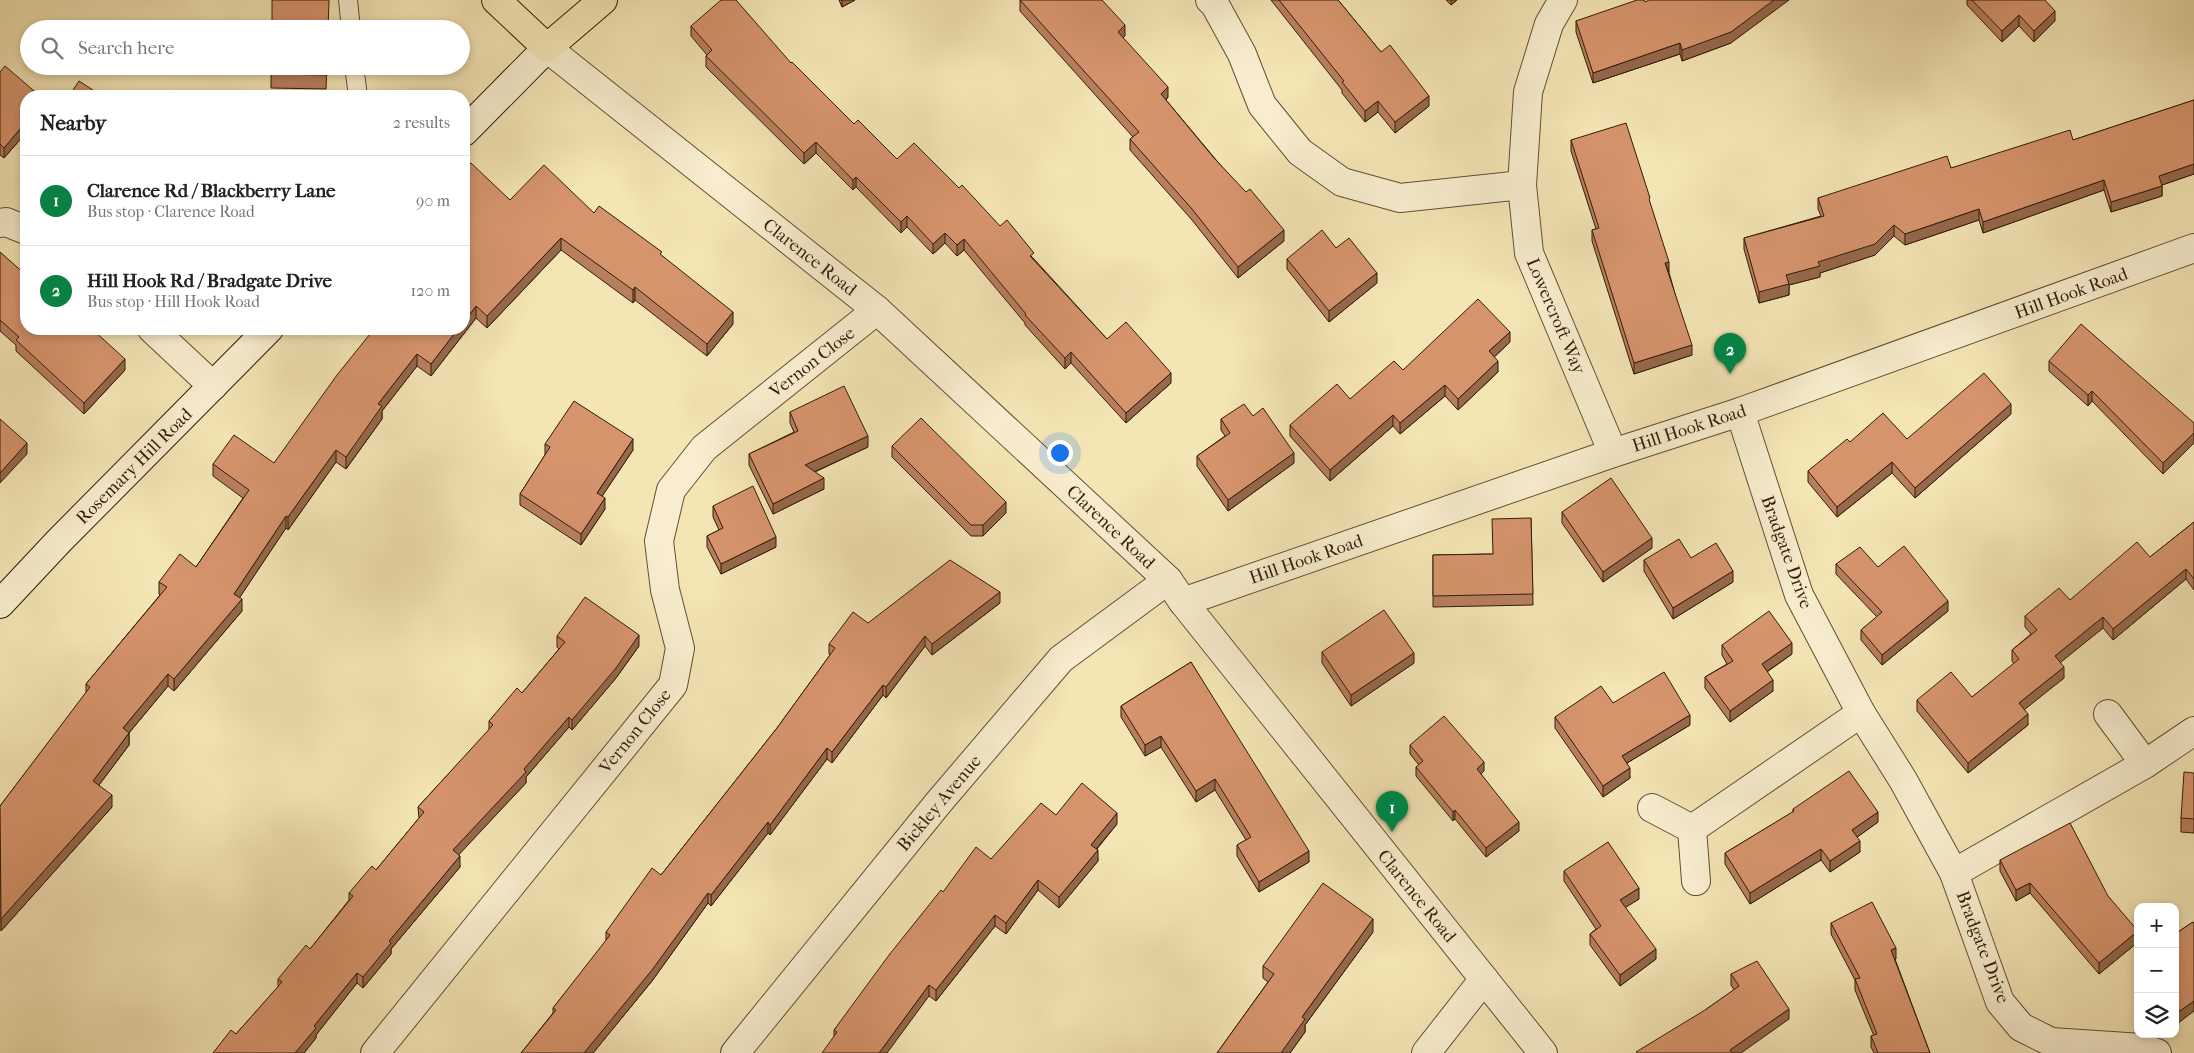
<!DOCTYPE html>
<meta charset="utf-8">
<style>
body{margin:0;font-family:"IM FELL French Canon",serif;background:#f2f2f2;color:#222}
.controls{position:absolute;right:15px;bottom:15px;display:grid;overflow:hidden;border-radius:10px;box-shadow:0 2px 8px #0003}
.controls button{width:45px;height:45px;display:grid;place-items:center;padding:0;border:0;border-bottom:1px solid #e0e0e0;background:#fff;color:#222;font:25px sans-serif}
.you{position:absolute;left:1059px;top:452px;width:18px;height:18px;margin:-12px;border:4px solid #fff;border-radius:50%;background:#1a73e8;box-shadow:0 0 0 8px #1a73e833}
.badge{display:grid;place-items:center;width:32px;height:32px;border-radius:50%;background:#0b8043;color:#fff;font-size:16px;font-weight:700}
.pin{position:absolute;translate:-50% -41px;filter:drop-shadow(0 1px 2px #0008)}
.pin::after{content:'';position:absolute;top:26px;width:18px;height:15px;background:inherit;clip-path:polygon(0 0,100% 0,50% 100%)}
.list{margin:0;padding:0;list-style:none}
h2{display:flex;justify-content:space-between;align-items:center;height:65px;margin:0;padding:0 20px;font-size:21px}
h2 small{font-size:16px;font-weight:400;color:#767676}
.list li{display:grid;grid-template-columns:32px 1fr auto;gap:15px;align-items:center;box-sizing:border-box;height:90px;padding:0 20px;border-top:1px solid #e0e0e0}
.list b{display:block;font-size:19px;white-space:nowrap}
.list p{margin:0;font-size:16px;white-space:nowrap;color:#767676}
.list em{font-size:16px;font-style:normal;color:#767676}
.icon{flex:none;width:28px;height:28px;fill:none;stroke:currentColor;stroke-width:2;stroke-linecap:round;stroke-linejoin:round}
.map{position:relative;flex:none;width:2194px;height:1053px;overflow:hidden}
.search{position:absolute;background:#fff;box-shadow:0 2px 8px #0003;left:20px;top:20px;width:450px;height:55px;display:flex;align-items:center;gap:12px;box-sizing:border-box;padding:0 18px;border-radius:28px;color:#767676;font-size:19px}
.panel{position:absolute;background:#fff;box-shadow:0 2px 8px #0003;left:20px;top:90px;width:450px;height:245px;border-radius:20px}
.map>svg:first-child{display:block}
</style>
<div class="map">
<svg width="2194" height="1053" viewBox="0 0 2194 1053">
<rect width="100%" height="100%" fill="#f4e5b5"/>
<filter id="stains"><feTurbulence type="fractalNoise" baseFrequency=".004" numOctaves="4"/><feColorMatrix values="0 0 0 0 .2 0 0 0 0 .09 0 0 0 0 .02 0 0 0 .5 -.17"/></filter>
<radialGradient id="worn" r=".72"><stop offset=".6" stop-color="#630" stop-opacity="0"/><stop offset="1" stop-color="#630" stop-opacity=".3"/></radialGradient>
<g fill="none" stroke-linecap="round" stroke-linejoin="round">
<g stroke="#624e33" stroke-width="20">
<g id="service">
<polyline points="348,0 351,29"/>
<polyline points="354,66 358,96"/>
</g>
</g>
<g stroke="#624e33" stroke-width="30">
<g id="minor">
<polyline points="1210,0 1214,3 1242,54 1262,105 1300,152 1342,182 1400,198 1522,185"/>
<polyline points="1563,0 1549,24 1528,92 1522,185 1529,253 1613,453"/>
<polyline points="0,223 6,222 26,230"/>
<polyline points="152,329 213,386"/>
<polyline points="1740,412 1799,595 1861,713 1903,780 1954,873 2000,1002 2021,1027 2051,1042 2142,1048 2157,1053"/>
<polyline points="1183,602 1613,453 1740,412 2194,248"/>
<polyline points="2108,714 2145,764 2194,731"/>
<polyline points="1652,808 1692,829 1696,881"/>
<polyline points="1692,829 1861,713"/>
<polyline points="1954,873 2145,764"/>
<polyline points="375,1053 673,685 680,648 665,590 659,541 671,490 704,448 877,310"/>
<polyline points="735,1053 939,802 1061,659 1168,580"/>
<polyline points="1426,1053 1484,979"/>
</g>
</g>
<g stroke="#624e33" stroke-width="30">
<polyline id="tertiary" points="547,48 877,310 1168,580 1183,602 1543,1053"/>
</g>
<g stroke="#321c08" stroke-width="30">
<g id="secondary">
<polyline points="464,132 547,48"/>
<polyline points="0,604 59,541 269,329"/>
</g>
</g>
<g stroke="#321c08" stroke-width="30">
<polyline id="primary" points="496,0 547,48 603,0"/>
</g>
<use href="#service" stroke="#f8eecf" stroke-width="18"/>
<use href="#minor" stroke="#f8eecf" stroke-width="28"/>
<use href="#tertiary" stroke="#f8eecf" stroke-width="28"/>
<use href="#secondary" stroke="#f8eecf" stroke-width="28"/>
<use href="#primary" stroke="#f4e5b5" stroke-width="28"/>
</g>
<g fill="#b87f5e" stroke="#321c08">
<polygon points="839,0 855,0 842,7"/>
<polygon points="1020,0 1125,36 1123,38 1168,97 1166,100 1284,241 1238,278 1192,220 1130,150 1130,139 1133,137 1020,11"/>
<polygon points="1271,0 1338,0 1381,52 1429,106 1395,133 1378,112 1365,122 1342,93 1342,90"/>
<polygon points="1446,0 1457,0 1451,5"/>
<polygon points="1967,0 2045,0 2055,21 2034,42 2019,26 2002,42 1967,5"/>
<polygon points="1645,2 1731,43 1682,61 1680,54 1593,83 1576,32 1576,21"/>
<polygon points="691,26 791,63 854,124 897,159 959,188 1000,226 1034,259 1107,339 1171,383 1126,423 1071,363 1065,369 1025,325 1025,323 964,250 957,256 945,243 933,254 907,227 901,233 856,187 853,190 816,153 804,164 706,67 706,56 707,55 691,36"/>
<polygon points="271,66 327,66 326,89 271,88"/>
<polygon points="0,72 26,96 26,135 25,134 4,158 0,155"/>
<polygon points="2194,100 2194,174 2162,185 2162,196 2111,212 2104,190 1983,233 1979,220 1905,245 1894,236 1875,255 1820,273 1820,277 1789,285 1789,295 1759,303 1744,249 1744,238 1821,216 1818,209 1818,198 1951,168 2073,140"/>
<polygon points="1571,140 1650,204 1692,355 1634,374 1592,241 1592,230 1596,229 1571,151"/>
<polygon points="510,200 594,213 662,256 733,324 707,356 635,300 633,303 561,250 487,328 476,318 431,376 417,366 382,411 382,419 346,469 336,462 288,530 286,528 239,598 242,611 174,691 168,686 129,733 129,745 99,785 112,807 1,931 0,806 86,693 86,684 160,595 159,594 159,582 196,567 243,498 213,476 213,464 274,463"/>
<polygon points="1336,248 1377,283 1329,322 1287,269 1287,259"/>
<polygon points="0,252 125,370 84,414 16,351 16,345 0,331"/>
<polygon points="1510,342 1494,357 1498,372 1458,410 1445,396 1400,434 1393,426 1330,481 1290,436 1290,425 1350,399 1403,370"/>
<polygon points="2049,361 2194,423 2163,474 2092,401 2088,406 2049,371"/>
<polygon points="790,412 868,447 815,472 824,489 773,514 749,465 749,454 794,432 790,423"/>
<polygon points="2011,414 1915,498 1892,473 1837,517 1808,482 1808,471 1850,442 1907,439"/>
<polygon points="1253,416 1294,463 1228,511 1197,466 1197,456 1225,436 1221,430 1221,419"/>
<polygon points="545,444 633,450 602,496 605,509 581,545 520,505 520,494 545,455"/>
<polygon points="892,446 1006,513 983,536 971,536 892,457"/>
<polygon points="713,506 776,547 721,574 707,547 707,536 719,530 713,517"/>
<polygon points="1562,512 1652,548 1603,582 1562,523"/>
<polygon points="1531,518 1533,605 1433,607 1433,555 1493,554"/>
<polygon points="2194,522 2194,590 2186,579 2113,640 2103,628 2060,662 2064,678 2024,709 2028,725 1968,773 1917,711 1917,700 1972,697 2014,664 2012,661 2012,650 2031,634 2025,627 2025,616 2070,600 2150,557"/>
<polygon points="1691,558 1733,582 1673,619 1644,571 1644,560"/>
<polygon points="1836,564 1878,567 1948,611 1882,665 1861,640 1861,630 1877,617 1836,574"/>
<polygon points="1000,603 932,655 925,646 886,698 883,695 832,763 827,759 770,835 768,833 711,906 708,903 652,981 593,1053 521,1053 553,1013 553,1008 606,942 606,932 661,875 777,728 830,655 829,654 829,644 868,623"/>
<polygon points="557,636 639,646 616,678 572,730 569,727 526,777 526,783 458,854 460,867 391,949 391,954 363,988 357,983 316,1035 316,1038 304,1053 213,1053 236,1034 278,987 278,979 310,949 349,900 349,893 376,870 419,818 418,807 489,730 489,721 522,693 559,649 557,647"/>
<polygon points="1722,645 1792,654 1767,672 1773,691 1730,722 1705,688 1705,677 1727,664 1722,655"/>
<polygon points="1322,652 1414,663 1351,706 1322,663"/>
<polygon points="1191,662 1309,862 1259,892 1237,856 1237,845 1246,840 1215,790 1196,802 1161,747 1145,756 1121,717 1121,706"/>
<polygon points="1613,703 1690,725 1627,763 1630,778 1603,797 1555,728 1555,717"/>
<polygon points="1410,745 1484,771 1481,774 1519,831 1486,857 1455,819 1453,821 1416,776 1416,767 1419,765 1410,754"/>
<polygon points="2194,773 2194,833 2181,832 2181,818"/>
<polygon points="1793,809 1878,822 1857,837 1860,852 1830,872 1821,860 1750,904 1725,864 1725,853 1793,812"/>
<polygon points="1056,815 1117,824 1097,849 1098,861 1059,908 1038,890 1006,934 995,926 936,1001 929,996 834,1037 834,1030 943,892"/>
<polygon points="2000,860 2108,896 2138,942 2099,974 2030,893 2016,901 2000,871"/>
<polygon points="1564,871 1639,899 1625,907 1656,959 1620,986 1590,945 1590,934 1596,929 1564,881"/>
<polygon points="2193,922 2177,1024 2175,1021 2175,934"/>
<polygon points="1831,923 1896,959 1895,959 1930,1053 1874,1053 1871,1047 1871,1036 1874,1036 1855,990 1855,980 1831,934"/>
<polygon points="1373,932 1305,1025 1305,1032 1290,1053 1217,1053 1268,982 1263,978 1263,966"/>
<polygon points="1731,974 1789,1019 1705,1010 1734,990 1731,985"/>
</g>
<g fill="#96684c" stroke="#321c08">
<polygon points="842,0 855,0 842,7"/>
<polygon points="1451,0 1457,0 1451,5"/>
<polygon points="1774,0 1789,0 1731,43 1682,61 1682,50"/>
<polygon points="2055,11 2055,21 2034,42 2034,31"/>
<polygon points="2019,15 2019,26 2002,42 2002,31"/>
<polygon points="1125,25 1125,36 1118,43 1118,32"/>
<polygon points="1680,43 1680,54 1593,83 1593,73"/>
<polygon points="1168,87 1168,97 1161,105 1161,94"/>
<polygon points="1429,96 1429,106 1395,133 1395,122"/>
<polygon points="1378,101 1378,112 1365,122 1365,111"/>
<polygon points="25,123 25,134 4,158 4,148"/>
<polygon points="816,142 816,153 804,164 804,153"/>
<polygon points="2194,164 2194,174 2159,186 2159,176"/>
<polygon points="856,177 856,187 853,190 853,180"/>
<polygon points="2104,180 2104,190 1983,233 1983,222"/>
<polygon points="2162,186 2162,196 2111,212 2111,202"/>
<polygon points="1979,209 1979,220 1905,245 1905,234"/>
<polygon points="907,216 907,227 901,233 901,222"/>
<polygon points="1894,225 1894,236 1875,255 1820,273 1820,277 1789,285 1789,295 1759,303 1759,292 1786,275 1818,262"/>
<polygon points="1284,230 1284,241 1238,278 1238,267"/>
<polygon points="945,233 945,243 933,254 933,244"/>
<polygon points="561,238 561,250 487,328 487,316"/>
<polygon points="964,239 964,250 957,256 957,245"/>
<polygon points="1669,262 1669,272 1665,263"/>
<polygon points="1377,273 1377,283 1329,322 1329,311"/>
<polygon points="635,287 635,300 633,303 633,290"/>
<polygon points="476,306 476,318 431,376 431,364 458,329 464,329 464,322"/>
<polygon points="733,312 733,324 707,356 707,344"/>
<polygon points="1510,332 1510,342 1489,362 1489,351"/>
<polygon points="1692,345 1692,355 1634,374 1634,363"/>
<polygon points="1071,352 1071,363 1065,369 1065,358"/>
<polygon points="417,354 417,366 382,411 382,419 346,469 346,457 378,404"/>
<polygon points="125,359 125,370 84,414 84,403"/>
<polygon points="1498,361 1498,372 1458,410 1458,399"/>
<polygon points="1171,373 1171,383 1126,423 1126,413"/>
<polygon points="1445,385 1445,396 1400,434 1400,423"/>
<polygon points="2092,391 2092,401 2088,406 2088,395"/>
<polygon points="2011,404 2011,414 1915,498 1915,488"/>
<polygon points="1393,415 1393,426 1330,481 1330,470"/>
<polygon points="2194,433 2194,443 2163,474 2163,463"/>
<polygon points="868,436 868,447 805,476 805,465"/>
<polygon points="633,439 633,450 597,504 597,493"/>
<polygon points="27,443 27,454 0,483 0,473"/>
<polygon points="336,450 336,462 288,530 288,517"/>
<polygon points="1294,453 1294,463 1228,511 1228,500"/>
<polygon points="1892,462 1892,473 1837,517 1837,507"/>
<polygon points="824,478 824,489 773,514 773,504"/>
<polygon points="605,498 605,509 581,545 581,534"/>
<polygon points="1006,502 1006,513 983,536 983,525"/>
<polygon points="286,516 286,528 234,606 234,594"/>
<polygon points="776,537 776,547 721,574 721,564"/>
<polygon points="1652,538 1652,548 1603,582 1603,572"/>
<polygon points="2186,569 2186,579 2113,640 2113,629"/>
<polygon points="1733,571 1733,582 1673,619 1673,608"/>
<polygon points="1000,592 1000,603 932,655 932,644"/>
<polygon points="242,599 242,611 174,691 174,679"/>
<polygon points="1948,601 1948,611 1882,665 1882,655"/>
<polygon points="2103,617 2103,628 2055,667 2055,656"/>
<polygon points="639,635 639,646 616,678 572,730 572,720"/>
<polygon points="925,636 925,646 886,698 886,687"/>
<polygon points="1792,643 1792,654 1762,675 1762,664"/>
<polygon points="1414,653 1414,663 1351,706 1351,695"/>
<polygon points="2064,667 2064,678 2019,714 2019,703"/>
<polygon points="168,674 168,686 123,740 123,728"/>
<polygon points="1773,680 1773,691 1730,722 1730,711"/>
<polygon points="883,685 883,695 832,763 832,752"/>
<polygon points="2028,714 2028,725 1968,773 1968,763"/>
<polygon points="1690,715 1690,725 1622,766 1622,756"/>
<polygon points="569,717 569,727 526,777 526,783 453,861 453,850"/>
<polygon points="129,733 129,745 93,793 93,781"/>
<polygon points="1161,736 1161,747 1145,756 1145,745"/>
<polygon points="827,748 827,759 770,835 770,825"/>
<polygon points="1484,762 1484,771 1477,778 1477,769"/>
<polygon points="1630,768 1630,778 1603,797 1603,786"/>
<polygon points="1215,779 1215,790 1196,802 1196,791"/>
<polygon points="112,795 112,807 1,931 1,919"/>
<polygon points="1455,810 1455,819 1453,821 1453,812"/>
<polygon points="1878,812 1878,822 1852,841 1852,830"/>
<polygon points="1117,813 1117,824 1091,855 1091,845"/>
<polygon points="768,822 768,833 711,906 711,895"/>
<polygon points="1519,822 1519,831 1486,857 1486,848"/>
<polygon points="1860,841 1860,852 1830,872 1830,861"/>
<polygon points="1821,849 1821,860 1750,904 1750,893"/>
<polygon points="1098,850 1098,861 1059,908 1059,897"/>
<polygon points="1309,851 1309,862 1259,892 1259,882"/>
<polygon points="460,856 460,867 391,949 391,954 363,988 363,977 389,941"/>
<polygon points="1038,880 1038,890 1006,934 1006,923"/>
<polygon points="2030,883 2030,893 2016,901 2016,890"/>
<polygon points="1639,888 1639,899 1620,911 1620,900"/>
<polygon points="708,893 708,903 652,981 593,1053 584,1053"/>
<polygon points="995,915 995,926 936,1001 936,990"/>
<polygon points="1373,919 1373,932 1305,1025 1305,1032 1290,1053 1281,1053 1302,1017"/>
<polygon points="2138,931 2138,942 2099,974 2099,963"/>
<polygon points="1896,948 1896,959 1891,961 1891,950"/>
<polygon points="1656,949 1656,959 1620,986 1620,975"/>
<polygon points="357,973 357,983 316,1035 316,1038 304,1053 295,1053 314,1026"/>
<polygon points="929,985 929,996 887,1053 879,1053"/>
<polygon points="2194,1001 2194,1011 2177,1024 2177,1013"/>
<polygon points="1789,1009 1789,1019 1741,1053 1730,1053 1730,1050"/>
</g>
<g fill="#d6946d" stroke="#321c08">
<polygon points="272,0 329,0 328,29 272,29"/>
<polygon points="721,0 736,0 791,63 792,62 854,124 858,120 897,159 914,143 959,188 962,185 1000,226 1007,220 1034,253 1030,256 1107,339 1126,322 1171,373 1126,413 1071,352 1065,358 1025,315 1026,314 964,239 957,245 945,233 933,244 907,216 901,222 856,177 853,180 816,142 804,153 706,56 712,50 691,26"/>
<polygon points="1020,0 1102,0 1125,25 1118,32 1168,87 1161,94 1214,158 1246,192 1250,189 1284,230 1238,267 1192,209 1130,139 1139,132"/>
<polygon points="1279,0 1338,0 1381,52 1390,45 1429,96 1395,122 1378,101 1365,111 1342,82 1344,81"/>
<polygon points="1637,0 1644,0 1645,2 1649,0 1774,0 1731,32 1682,50 1680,43 1593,73 1576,21"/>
<polygon points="1972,0 2045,0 2055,11 2034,31 2019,15 2002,31"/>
<polygon points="5,66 40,96 26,96 26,124 25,123 4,148 0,144 0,72"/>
<polygon points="271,66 327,66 326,75 271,74"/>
<polygon points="79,81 102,96 69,96"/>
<polygon points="2194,100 2194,164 2159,176 2162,186 2111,202 2104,180 1983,222 1979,209 1905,234 1894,225 1875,244 1818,262 1820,266 1786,275 1789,284 1759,292 1744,238 1824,216 1818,198 1947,156 1951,168 2070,130 2073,140"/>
<polygon points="1626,123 1650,198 1649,199 1669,262 1665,263 1692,345 1634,363 1592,230 1599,228 1571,140"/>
<polygon points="471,163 510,200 544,165 594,213 599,206 662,252 660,254 733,312 707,344 635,287 633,290 561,238 487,316 476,306 464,322 464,171"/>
<polygon points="1322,230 1336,248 1349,238 1377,273 1329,311 1287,259"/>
<polygon points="0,252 26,275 26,329 92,329 125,359 84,403 16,340 19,337 0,320"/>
<polygon points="1478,299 1510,332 1489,351 1498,361 1458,399 1445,385 1400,423 1393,415 1330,470 1290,425 1337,384 1350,399 1394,361 1403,370"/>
<polygon points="2081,324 2194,423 2194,433 2163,463 2092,391 2088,395 2049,361"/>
<polygon points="374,329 458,329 431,364 417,354 378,404 382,406 346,457 336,450 288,517 286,516 234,594 242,599 174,679 168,674 123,728 129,733 93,781 112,795 1,919 0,806 90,687 86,684 167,587 159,582 180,554 196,567 249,490 213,464 234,435 274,463 337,375"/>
<polygon points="1984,373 2011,404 1915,488 1892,462 1837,507 1808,471 1847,439 1850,442 1883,413 1907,439"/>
<polygon points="844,386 868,436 805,465 824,478 773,504 749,454 798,431 790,412"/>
<polygon points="574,401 633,439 597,493 605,498 581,534 520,494 550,447 545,444"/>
<polygon points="1244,404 1253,416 1263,408 1294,453 1228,500 1197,456 1230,433 1221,419"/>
<polygon points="921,418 1006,502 983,525 971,525 892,446"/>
<polygon points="0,419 27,443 0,473"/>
<polygon points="1611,478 1652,538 1603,572 1562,512"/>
<polygon points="753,486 776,537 721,564 707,536 723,528 713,506"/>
<polygon points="1531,518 1533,594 1433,596 1433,555 1493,554 1492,519"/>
<polygon points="2194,522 2194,579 2186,569 2113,629 2103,617 2055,656 2064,667 2019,703 2028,714 1968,763 1917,700 1951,672 1972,697 2019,659 2012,650 2037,630 2025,616 2059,588 2070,600 2137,542 2150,557"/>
<polygon points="1679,539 1691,558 1716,543 1733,571 1673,608 1644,560"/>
<polygon points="1904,546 1948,601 1882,655 1861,630 1882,612 1836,564 1860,547 1878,567"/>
<polygon points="950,560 1000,592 932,644 925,636 886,687 883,685 832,752 827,748 770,825 768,822 711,895 708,893 652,970 584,1053 521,1053 556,1010 553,1008 610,935 606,932 652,868 661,875 777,728 835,648 829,644 853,612 868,623"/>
<polygon points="585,597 639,635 616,668 572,720 569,717 524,769 526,772 453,850 460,856 389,941 391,943 363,977 357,973 314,1026 316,1028 295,1053 213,1053 231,1030 236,1034 282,982 278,979 306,945 310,949 353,896 349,893 372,866 376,870 424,812 418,807 493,725 489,721 517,688 522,693 565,642 557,636"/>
<polygon points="1384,610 1414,653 1351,695 1322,652"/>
<polygon points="1769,611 1792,643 1762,664 1773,680 1730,711 1705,677 1733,661 1722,645"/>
<polygon points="1191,662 1309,851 1259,882 1237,845 1251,837 1215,779 1196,791 1161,736 1145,745 1121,706"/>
<polygon points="1664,672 1690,715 1622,756 1630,768 1603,786 1555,717 1601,686 1613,703"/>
<polygon points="1444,716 1484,762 1477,769 1519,822 1486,848 1455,810 1453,812 1416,767 1423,761 1410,745"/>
<polygon points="1849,771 1878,812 1852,830 1860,841 1830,861 1821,849 1750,893 1725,853 1794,811 1793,809"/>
<polygon points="2184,772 2194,773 2194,819 2181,818"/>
<polygon points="1082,783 1117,813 1091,845 1098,850 1059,897 1038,880 1006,923 995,915 936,990 929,985 879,1053 822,1053 837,1032 834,1030 889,955 941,890 943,892 976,847 991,859 1041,803 1056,815"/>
<polygon points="2070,823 2108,896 2138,931 2099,963 2030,883 2016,890 2000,860"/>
<polygon points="1608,842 1639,888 1620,900 1656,949 1620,975 1590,934 1601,926 1564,871"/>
<polygon points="1323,883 1373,919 1302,1017 1305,1019 1281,1053 1217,1053 1274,974 1263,966"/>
<polygon points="1872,902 1896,948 1891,950 1930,1053 1878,1053 1871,1036 1877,1034 1855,979 1860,978 1831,923"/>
<polygon points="2193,922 2194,924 2194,1001 2177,1013 2175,1010 2175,934"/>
<polygon points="1757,961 1789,1009 1730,1050 1732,1053 1637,1053 1636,1052 1705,1010 1739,986 1731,974"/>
</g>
<g text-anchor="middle" stroke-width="4" stroke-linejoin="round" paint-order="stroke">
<g font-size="18" fill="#321c08" stroke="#f8eecf">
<text transform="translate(810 257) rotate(38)" y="6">Clarence Road</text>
<text transform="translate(2071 293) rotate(-20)" y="6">Hill Hook Road</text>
<text transform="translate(1556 316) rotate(67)" y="6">Lowercroft Way</text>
<text transform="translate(812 362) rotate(-38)" y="6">Vernon Close</text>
<text transform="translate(1689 428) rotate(-18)" y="6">Hill Hook Road</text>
<text transform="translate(134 466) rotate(-45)" y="6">Rosemary Hill Road</text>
<text transform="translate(1111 527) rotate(43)" y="6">Clarence Road</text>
<text transform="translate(1787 552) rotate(70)" y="6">Bradgate Drive</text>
<text transform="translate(1306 559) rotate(-19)" y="6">Hill Hook Road</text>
<text transform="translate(635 731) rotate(-51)" y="6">Vernon Close</text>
<text transform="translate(939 803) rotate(-50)" y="6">Bickley Avenue</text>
<text transform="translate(1417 896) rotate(51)" y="6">Clarence Road</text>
<text transform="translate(1983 947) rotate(69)" y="6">Bradgate Drive</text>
</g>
</g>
<rect width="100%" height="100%" filter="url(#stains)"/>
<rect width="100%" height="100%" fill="url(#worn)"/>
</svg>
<div class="controls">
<button>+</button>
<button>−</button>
<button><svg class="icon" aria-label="layers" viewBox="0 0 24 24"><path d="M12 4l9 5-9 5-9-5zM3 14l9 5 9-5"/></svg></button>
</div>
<div class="you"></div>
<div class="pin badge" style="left:1392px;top:832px">1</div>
<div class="pin badge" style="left:1730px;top:374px">2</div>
<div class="search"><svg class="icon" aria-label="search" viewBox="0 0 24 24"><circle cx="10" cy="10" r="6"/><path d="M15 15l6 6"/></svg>Search here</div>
<section class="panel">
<h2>Nearby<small>2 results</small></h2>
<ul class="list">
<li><span class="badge">1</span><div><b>Clarence Rd / Blackberry Lane</b><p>Bus stop · Clarence Road</p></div><em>90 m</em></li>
<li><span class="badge">2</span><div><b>Hill Hook Rd / Bradgate Drive</b><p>Bus stop · Hill Hook Road</p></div><em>120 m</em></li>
</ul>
</section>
</div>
